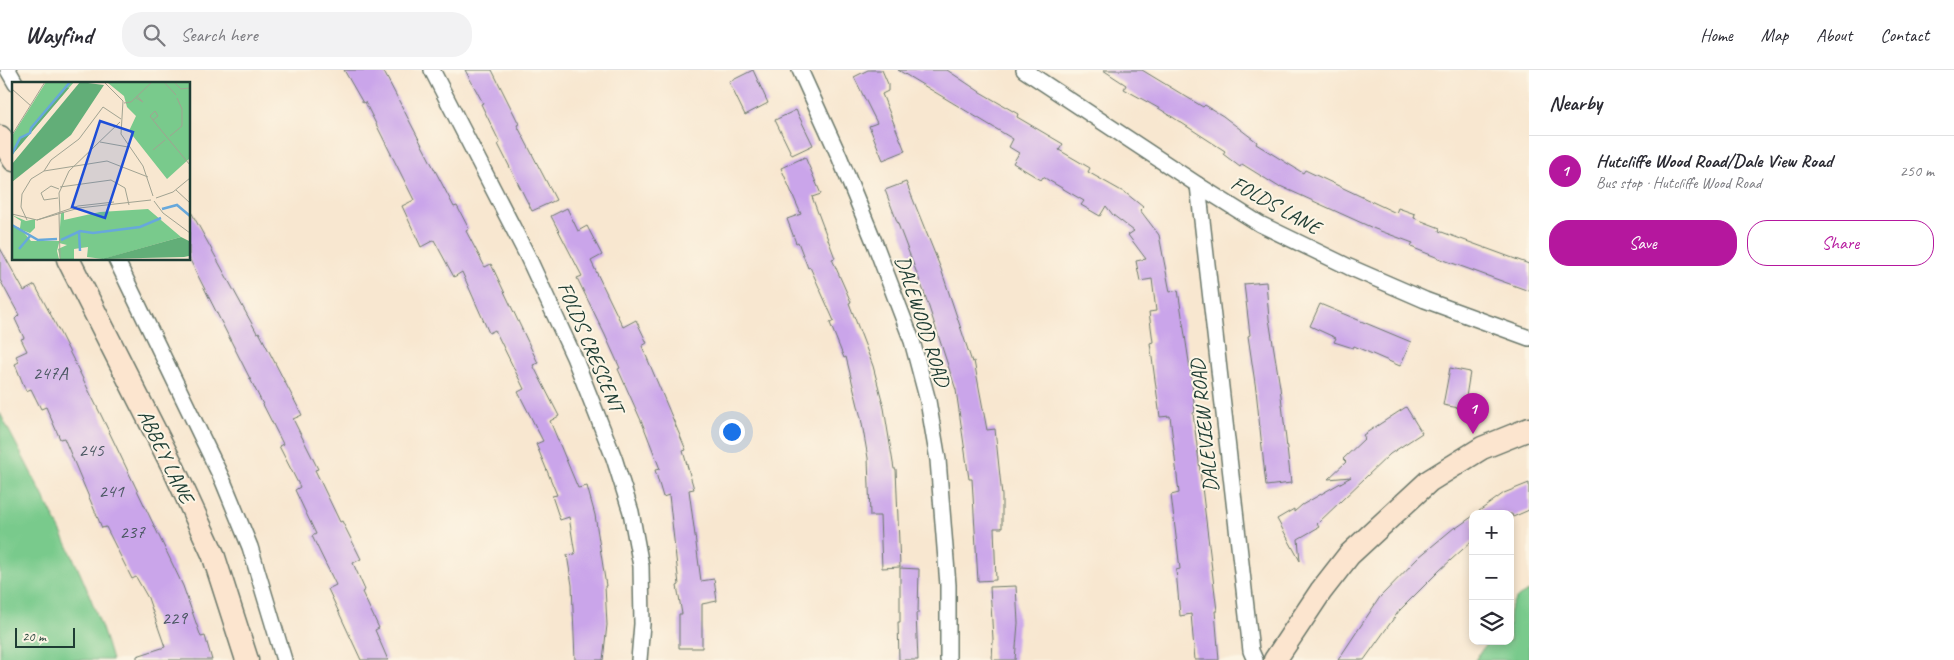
<!DOCTYPE html>
<meta charset="utf-8">
<style>
body{margin:0;font-family:Caveat,sans-serif;background:#f2f2f3;color:#2b2b33}
.controls{position:absolute;right:15px;bottom:15px;display:grid;overflow:hidden;border-radius:10px;box-shadow:0 2px 8px #0003}
.controls button{width:45px;height:45px;display:grid;place-items:center;padding:0;border:0;border-bottom:1px solid #e1e1e2;background:#fff;color:#2b2b33;font:25px sans-serif}
.scale{position:absolute;left:15px;bottom:12px;width:60px;box-sizing:border-box;padding-left:5px;border:2px solid #1f3d34;border-top:0;font-size:14px;line-height:18px;white-space:nowrap;color:#1f3d34;-webkit-text-stroke:4px #fcf5e5;paint-order:stroke}
.you{position:absolute;left:731px;top:361px;width:18px;height:18px;margin:-12px;border:4px solid #fff;border-radius:50%;background:#1a73e8;box-shadow:0 0 0 8px #1a73e833}
.badge{display:grid;place-items:center;width:32px;height:32px;border-radius:50%;background:#b5179e;color:#fff;font-size:16px;font-weight:700}
.pin{position:absolute;translate:-50% -41px;filter:drop-shadow(0 1px 2px #0008)}
.pin::after{content:'';position:absolute;top:26px;width:18px;height:15px;background:inherit;clip-path:polygon(0 0,100% 0,50% 100%)}
.list{margin:0;padding:0;list-style:none}
h2{display:flex;justify-content:space-between;align-items:center;height:65px;margin:0;padding:0 20px;font-size:21px}
h2 small{font-size:16px;font-weight:400;color:#7c7c81}
.list li{display:grid;grid-template-columns:32px 1fr auto;gap:15px;align-items:center;box-sizing:border-box;height:70px;padding:0 20px;border-top:1px solid #e1e1e2}
.list b{display:block;font-size:19px;white-space:nowrap}
.list p{margin:0;font-size:16px;white-space:nowrap;color:#7c7c81}
.list em{font-size:16px;font-style:normal;color:#7c7c81}
.actions{display:flex;gap:10px;padding:15px 20px}
.actions a{flex:1;padding:11px 0;border:1px solid #b5179e;border-radius:20px;text-align:center;font-size:18px;color:#b5179e}
.actions .main{background:#b5179e;color:#fff}
.icon{flex:none;width:28px;height:28px;fill:none;stroke:currentColor;stroke-width:2;stroke-linecap:round;stroke-linejoin:round}
.map{position:relative;flex:none;width:1529px;height:590px;overflow:hidden}
header{display:flex;align-items:center;gap:30px;box-sizing:border-box;height:70px;padding:0 25px;background:#fff;border-bottom:1px solid #e1e1e2}
header strong{font-size:24px}
nav{display:flex;gap:28px;margin-inline-start:auto;font-size:18px}
.search{width:350px;height:45px;background:#f2f2f3;display:flex;align-items:center;gap:12px;box-sizing:border-box;padding:0 18px;border-radius:20px;color:#7c7c81;font-size:19px}
main{display:flex}
aside{flex:1;background:#fff}
.map>svg:first-child{display:block}
</style>
<header>
<strong>Wayfind</strong>
<div class="search"><svg class="icon" aria-label="search" viewBox="0 0 24 24"><circle cx="10" cy="10" r="6"/><path d="M15 15l6 6"/></svg>Search here</div>
<nav><a>Home</a><a>Map</a><a>About</a><a>Contact</a></nav>
</header>
<main>
<div class="map">
<svg width="1529" height="590" viewBox="0 0 1529 590">
<rect width="100%" height="100%" fill="#fcf5e5"/>
<filter id="ink" filterUnits="userSpaceOnUse"><feTurbulence type="fractalNoise" baseFrequency=".02" numOctaves="2"/><feDisplacementMap in="SourceGraphic" scale="10" xChannelSelector="R" yChannelSelector="G"/><feConvolveMatrix kernelMatrix="1 2 1 2 8 2 1 2 1" color-interpolation-filters="sRGB"/></filter>
<filter id="wash" filterUnits="userSpaceOnUse"><feTurbulence type="fractalNoise" baseFrequency=".0096" numOctaves="4" result="noise"/><feDisplacementMap in="SourceGraphic" scale="20" xChannelSelector="R" yChannelSelector="G"/><feGaussianBlur stdDeviation="1.12" result="paint"/><feColorMatrix in="noise" values="0 0 0 0 0 0 0 0 0 0 0 0 0 0 0 0 0 1.4 0 .05"/><feComposite in="paint" operator="in"/></filter>
<g filter="url(#wash)">
<rect width="100%" height="100%" fill="#f8e7d0"/>
<g fill="#79ca8c" stroke="#4c8460">
<path d="M 0,343 C 41,423 87,503 112,590 L 0,590 Z"/>
<path d="M 1529,521 L 1529,590 L 1475,590 L 1488,571 L 1510,571 C 1510,547 1503,532 1529,521 Z"/>
</g>
<g id="blocks">
<g fill="#caa5ea">
<polygon points="344,0 383,0 454,137 457,136 469,159 466,161 485,197 491,194 538,293 533,295 559,346 550,351 578,418 587,416 595,445 606,516 605,516 607,555 603,590 575,590 572,515 567,485 575,484 569,447 560,450 552,426 557,425 536,374 543,371 518,322 524,319 495,260 489,263 462,202 454,207 434,170 421,177 402,136 414,130 365,32 363,33"/>
<polygon points="465,0 492,0 519,54 517,55 556,130 532,141 498,74 500,73 481,34 483,33"/>
<polygon points="753,0 768,33 745,45 729,12"/>
<polygon points="868,0 882,0 888,14 888,21 882,24 905,81 883,90 869,56 877,53 854,7"/>
<polygon points="898,0 947,0 980,22 1018,44 1017,47 1063,74 1059,80 1090,98 1088,102 1127,124 1143,137 1140,140 1159,165 1170,222 1178,220 1191,305 1195,342 1193,343 1217,541 1215,541 1219,590 1195,590 1191,544 1180,546 1176,500 1180,499 1171,425 1179,423 1173,371 1170,346 1160,347 1150,273 1153,272 1149,242 1156,241 1152,209 1140,211 1136,191 1146,189 1128,165 1134,161 1113,145 1106,136 1100,146 1081,135 1084,131 1043,107 1041,110 1013,93 1019,83 1009,77 1013,69"/>
<polygon points="1103,0 1142,0 1203,37 1205,35 1223,46 1257,72 1256,74 1303,103 1305,100 1396,143 1398,138 1415,144 1414,148 1440,158 1439,161 1529,194 1529,221 1441,189 1411,177 1413,173 1375,159 1280,116 1279,117 1242,94 1240,97 1223,84 1225,81 1160,39 1124,19 1126,15"/>
<polygon points="796,40 813,75 792,85 775,50"/>
<polygon points="805,87 821,124 812,127 835,188 832,189 851,232 849,233 873,296 884,338 894,399 896,399 900,497 882,498 880,446 870,446 868,388 861,348 846,287 844,288 830,253 834,251 810,197 808,198 798,172 796,173 787,149 801,144 781,98"/>
<polygon points="906,112 941,199 972,292 974,291 987,360 995,359 1002,426 1002,458 994,458 996,510 978,511 972,409 969,409 956,320 924,222 885,120"/>
<polygon points="189,138 257,263 259,262 302,345 293,349 318,399 315,400 340,452 342,451 361,489 353,493 365,520 362,522 379,558 375,560 388,590 361,590 328,519 336,515 312,466 316,464 295,420 300,417 279,376 283,374 189,188"/>
<polygon points="567,138 578,161 587,156 602,185 591,191 623,257 636,250 647,273 642,276 686,380 683,381 694,419 689,420 701,511 714,509 717,531 702,534 702,578 679,578 679,544 682,544 677,516 679,515 669,425 663,427 655,400 660,399 643,355 618,299 620,298 605,265 577,208 582,206 551,146"/>
<polygon points="0,178 24,221 35,215 53,249 102,347 183,516 201,567 205,566 212,590 137,590 137,586 165,577 148,528 136,507 132,509 106,457 102,458 64,368 60,369 46,337 41,339 31,319 26,321 15,294 19,292 16,286 27,281 21,269 24,268 15,249 19,245 0,210"/>
<polygon points="1266,212 1269,249 1280,317 1291,413 1266,416 1256,320 1248,266 1250,265 1244,214"/>
<polygon points="1320,234 1411,272 1400,296 1354,276 1353,278 1334,272 1336,268 1310,256"/>
<polygon points="1450,298 1470,302 1464,339 1443,335"/>
<polygon points="1406,337 1422,363 1390,384 1317,454 1319,457 1298,469 1300,491 1277,449 1294,439 1294,442 1302,435 1351,407 1328,409 1346,392 1343,389 1365,368 1363,365"/>
<polygon points="1529,413 1529,440 1513,447 1512,444 1475,444 1504,423"/>
<polygon points="1473,446 1473,470 1440,500 1399,541 1364,590 1338,590 1380,527 1419,487 1455,457 1456,458"/>
<polygon points="900,498 919,499 918,543 916,543 918,590 899,590 898,552 900,552"/>
<polygon points="1016,516 1018,553 1015,590 992,590 993,569 990,517"/>
</g>
</g>
</g>
<g filter="url(#ink)">
<use href="#blocks" fill-opacity="0" stroke="#6b786b" stroke-width="1"/>
<g fill="none" stroke-linecap="round" stroke-linejoin="round">
<g stroke="#6b786b" stroke-width="18">
<g id="street">
<polyline points="8,0 16,14"/>
<polyline points="432,0 527,185 574,287 614,388 631,442 641,496 642,554 639,590"/>
<polyline points="800,0 839,86 875,174 912,271 928,331 938,390 948,515 948,590"/>
<polyline points="1024,0 1198,115 1260,154 1349,197 1425,230 1529,268"/>
<polyline points="1198,115 1251,581 1255,590"/>
<polyline points="116,189 223,411 250,477 284,590"/>
</g>
</g>
<g stroke="#6b786b" stroke-width="25">
<g id="secondary">
<polyline points="0,67 14,90"/>
<polyline points="68,189 172,395 213,484 247,590"/>
<polyline points="1275,590 1321,521 1349,485 1429,411 1482,378 1529,359"/>
</g>
</g>
<use href="#street" stroke="#fff" stroke-width="15"/>
<use href="#secondary" stroke="#fce5cf" stroke-width="22"/>
</g>
</g>
<g text-anchor="middle" stroke-width="4" stroke-linejoin="round" paint-order="stroke">
<g font-size="19" fill="#4a5762">
<text x="50" y="309">247A</text>
<text x="91" y="386">245</text>
<text x="111" y="427">241</text>
<text x="132" y="468">237</text>
<text x="174" y="554">229</text>
</g>
<g font-size="21" fill="#1f3d34" stroke="#fcf5e5">
<text transform="translate(1276 135) rotate(29)" y="7">FOLDS LANE</text>
<text transform="translate(923 251) rotate(72)" y="7">DALEWOOD ROAD</text>
<text transform="translate(591 277) rotate(67)" y="7">FOLDS CRESCENT</text>
<text transform="translate(1204 356) rotate(-96)" y="7">DALEVIEW ROAD</text>
<text transform="translate(166 386) rotate(64)" y="7">ABBEY LANE</text>
</g>
</g>
<g transform="translate(12 12)">
<rect width="178" height="178" fill="#f8e7d0"/>
<path d="M 34,0 L 62,0 L 0,73 L 0,54 ZM 177,0 L 177,77 L 155,97 L 117,49 L 124,34 L 115,25 L 112,14 L 96,1 ZM 136,127 L 169,155 L 91,177 L 75,175 L 76,165 L 62,167 L 62,177 L 48,177 L 46,167 L 55,163 L 47,161 L 45,169 L 47,177 L 0,177 L 0,144 L 8,146 L 9,139 L 0,133 L 14,139 L 23,137 L 23,146 L 18,151 L 10,148 L 19,159 L 47,159 L 49,131 L 52,130 L 52,138 L 88,130 Z" fill="#79ca8c"/>
<path d="M 68,0 L 92,3 L 59,53 L 0,100 L 0,82 ZM 53,5 L 57,6 L 0,73 L 8,56 L 16,52 ZM 169,155 L 177,159 L 177,174 L 172,175 L 90,177 Z" fill="#62ae78"/>
<path fill="none" stroke="#67a8db" stroke-width="2.5" d="M 0,72 L 8,56 L 18,51 L 19,46 L 58,0M 150,127 L 165,123 L 178,134M 0,143 L 26,158 L 45,157M 67,150 L 68,169M 49,158 L 68,149 L 81,151 L 128,145 L 149,136M 7,167 L 19,153"/>
<path fill="none" stroke="#a1a392" stroke-width="1" d="M 92,0 L 111,19 L 109,52 L 131,84 L 141,114M 152,0 L 164,13M 162,0 L 169,7 L 178,6M 0,7 L 19,24M 124,16 L 131,20 L 125,14M 112,21 L 119,20 L 140,0M 141,38 L 146,34 L 143,29 L 138,34 L 141,38 L 149,48 L 178,83M 0,53 L 33,0M 158,54 L 170,44 L 170,27 L 165,16M 88,60 L 116,65M 141,68 L 153,58M 32,89 L 39,78 L 67,57 L 91,25 L 109,37M 48,105 L 99,98 L 113,106 L 117,123M 164,108 L 178,121M 46,116 L 32,118 L 29,111 L 39,104 L 47,107M 144,116 L 161,110 L 178,96M 142,119 L 151,131 L 178,151M 47,131 L 48,177M 48,131 L 47,111 L 57,89 L 108,40M 0,132 L 25,138 L 67,126 L 139,118M 15,138 L 9,125 L 10,112 L 19,97 L 32,89 L 95,79 L 136,95M 25,138 L 66,124 L 102,120"/>
<path fill="#1d4ed8" fill-opacity="0.15" stroke="#1d4ed8" stroke-width="2.5" d="M 88,39 L 121,50 L 93,136 L 60,125 Z"/>
<rect width="178" height="178" fill="none" stroke="#1f3d34" stroke-width="2.5"/>
</g>
</svg>
<div class="controls">
<button>+</button>
<button>−</button>
<button><svg class="icon" aria-label="layers" viewBox="0 0 24 24"><path d="M12 4l9 5-9 5-9-5zM3 14l9 5 9-5"/></svg></button>
</div>
<div class="scale">20 m</div>
<div class="you"></div>
<div class="pin badge" style="left:1473px;top:364px">1</div>
</div>
<aside>
<h2>Nearby<small></small></h2>
<ul class="list">
<li><span class="badge">1</span><div><b>Hutcliffe Wood Road/Dale View Road</b><p>Bus stop · Hutcliffe Wood Road</p></div><em>250 m</em></li>
</ul>
<div class="actions"><a class="main">Save</a><a>Share</a></div>
</aside>
</main>
